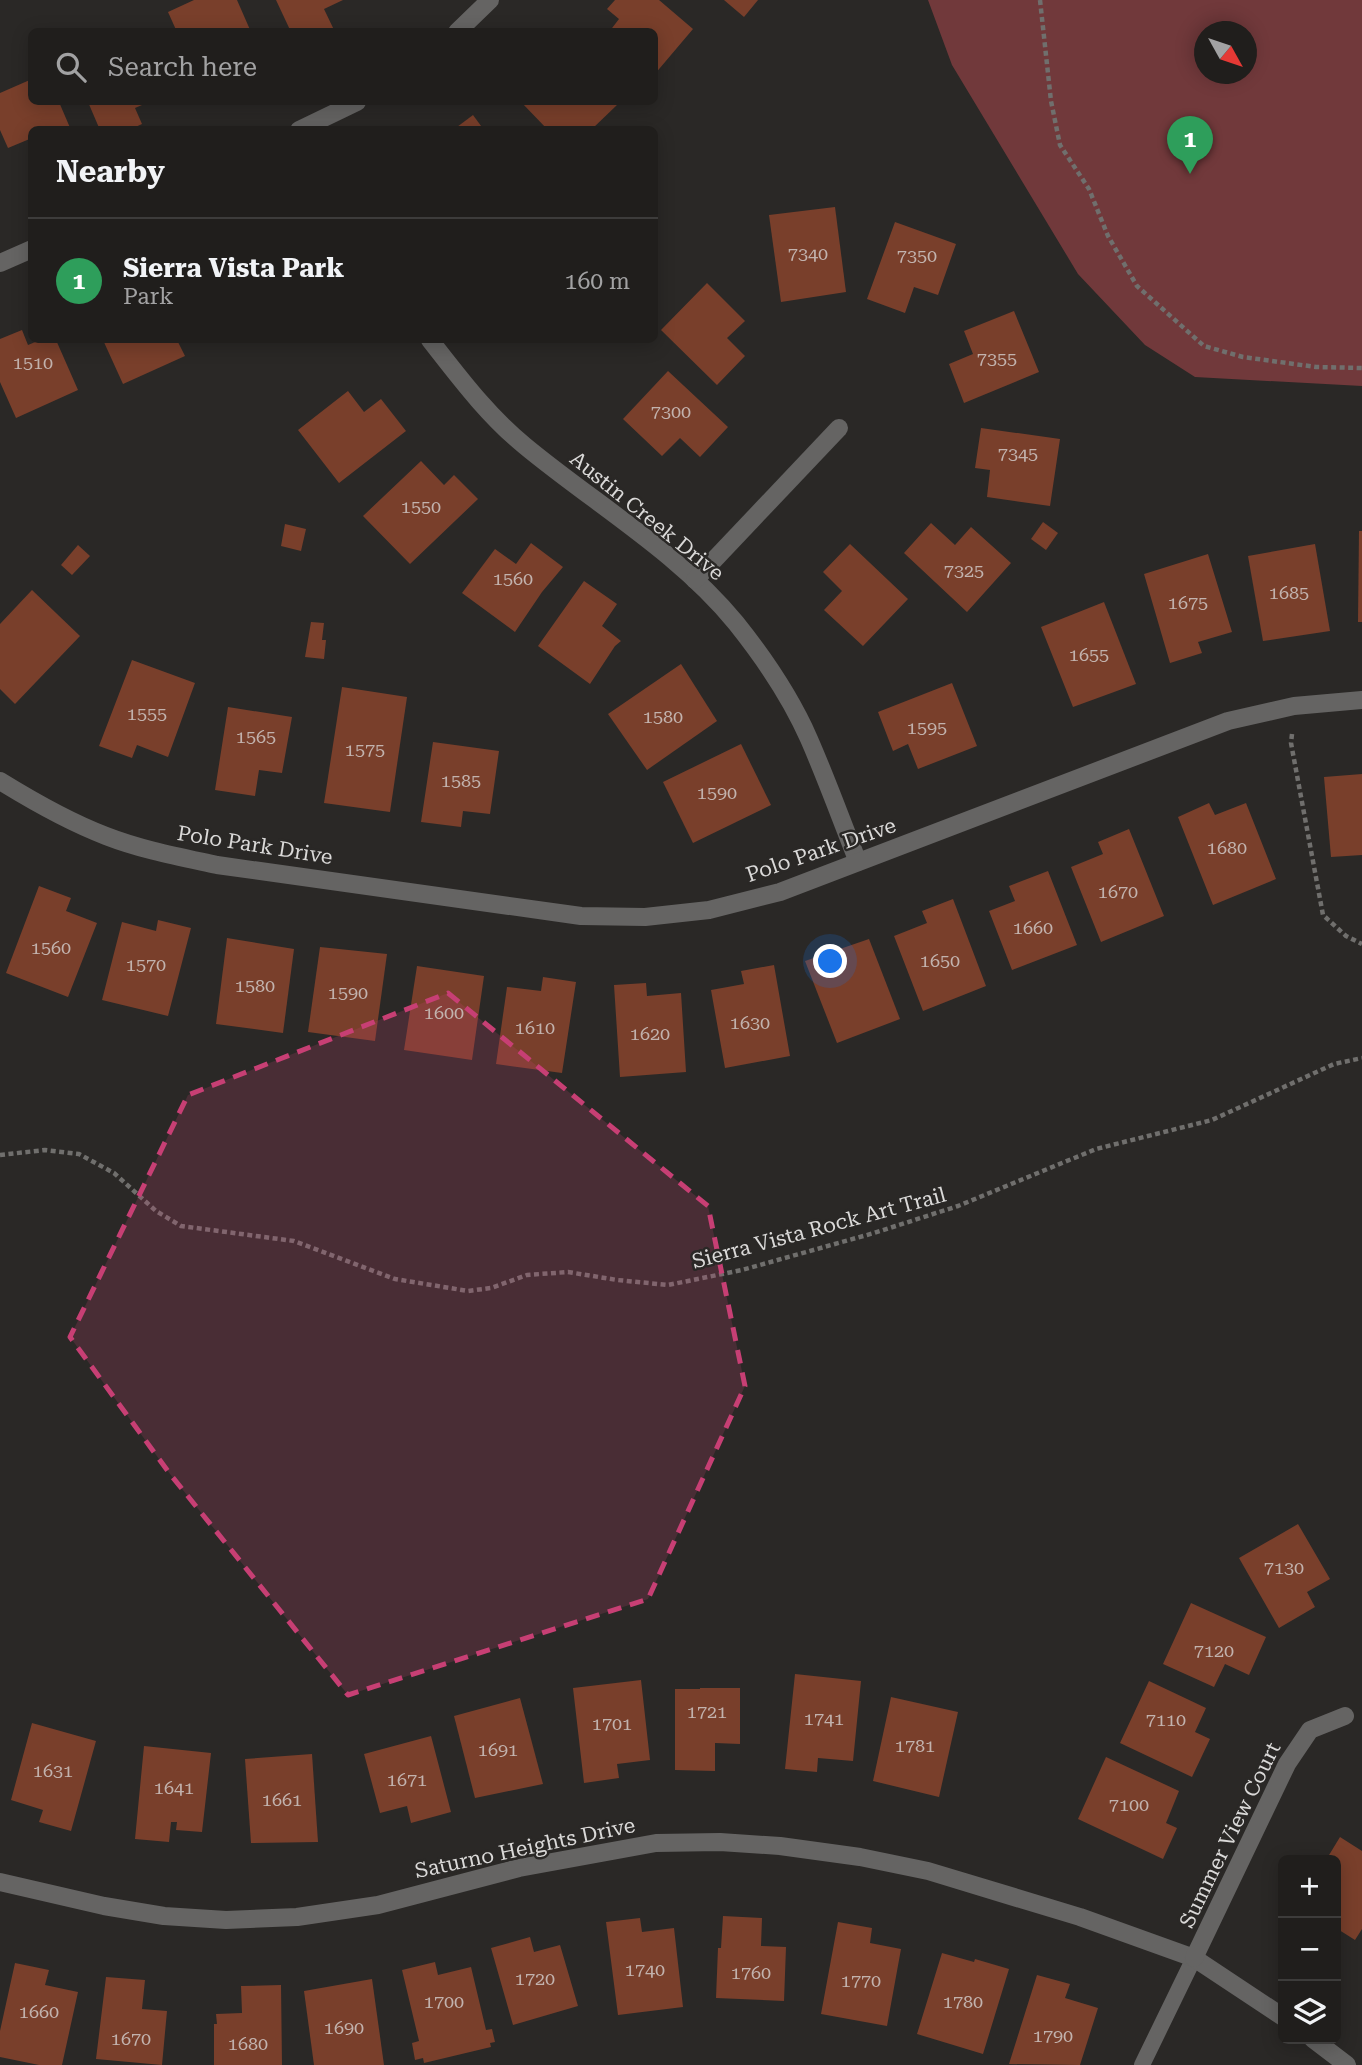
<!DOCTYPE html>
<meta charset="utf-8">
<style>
body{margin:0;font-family:"Roboto Serif",serif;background:#282725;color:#f1f3f6}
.controls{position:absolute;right:21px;bottom:21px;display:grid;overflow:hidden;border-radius:10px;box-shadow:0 4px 18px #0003}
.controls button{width:63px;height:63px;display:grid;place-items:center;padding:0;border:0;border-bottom:2px solid #3d3c3b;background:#201e1c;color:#f1f3f6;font:35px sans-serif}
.compass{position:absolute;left:1194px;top:21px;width:63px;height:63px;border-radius:50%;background:#201e1c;box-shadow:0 4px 18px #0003;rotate:130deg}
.you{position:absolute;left:831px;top:962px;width:24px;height:24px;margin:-18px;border:5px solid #fff;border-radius:50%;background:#1a73e8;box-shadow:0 0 0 10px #1a73e833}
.badge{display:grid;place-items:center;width:46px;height:46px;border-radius:50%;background:#da9af6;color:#fff;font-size:23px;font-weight:700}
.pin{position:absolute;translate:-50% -58px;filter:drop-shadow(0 2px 4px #0008)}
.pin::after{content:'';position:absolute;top:37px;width:24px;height:21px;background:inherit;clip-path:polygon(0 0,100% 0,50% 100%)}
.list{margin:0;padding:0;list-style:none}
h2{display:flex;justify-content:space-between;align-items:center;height:91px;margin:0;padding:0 28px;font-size:30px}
h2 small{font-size:23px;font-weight:400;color:#a2a2a3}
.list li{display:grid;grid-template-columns:46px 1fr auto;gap:21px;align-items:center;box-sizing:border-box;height:126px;padding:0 28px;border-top:2px solid #3d3c3b}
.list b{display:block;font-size:26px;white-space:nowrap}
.list p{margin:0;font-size:23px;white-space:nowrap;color:#a2a2a3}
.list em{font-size:23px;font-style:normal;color:#a2a2a3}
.icon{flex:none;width:38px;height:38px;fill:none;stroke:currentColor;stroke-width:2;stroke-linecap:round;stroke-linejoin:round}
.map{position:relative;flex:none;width:1362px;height:2065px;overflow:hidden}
.search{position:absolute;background:#201e1c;box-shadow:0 4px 18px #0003;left:28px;top:28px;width:630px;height:77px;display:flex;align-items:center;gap:18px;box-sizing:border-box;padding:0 24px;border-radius:10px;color:#a2a2a3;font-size:26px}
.panel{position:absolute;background:#201e1c;box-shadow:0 4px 18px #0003;left:28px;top:126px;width:630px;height:217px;border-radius:10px}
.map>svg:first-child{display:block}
</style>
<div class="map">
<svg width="1362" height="2065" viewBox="0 0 1362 2065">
<rect width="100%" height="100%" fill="#2a2826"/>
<path fill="#71393b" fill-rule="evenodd" d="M 928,0 L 1362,0 L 1362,386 L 1195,377 L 1145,345 L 1078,274 L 952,65 ZM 1204,32 L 1246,32 L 1246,74 L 1204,74 Z"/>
<g fill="#793f2b">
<polygon points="194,0 237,0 251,32 177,32 168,12"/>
<polygon points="276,0 343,0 324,9 335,32 291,32"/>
<polygon points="615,0 659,0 693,29 654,75 654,32 609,32 619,19 607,9"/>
<polygon points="724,0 758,0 744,17"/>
<polygon points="32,79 32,102 59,102 71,130 32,130 32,138 8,148 0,130 0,93"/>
<polygon points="88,102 149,102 135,108 142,124 129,130 100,130"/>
<polygon points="521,102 615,102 618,104 591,130 548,130"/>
<polygon points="473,115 484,130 453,130"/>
<polygon points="835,207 846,292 781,302 769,215"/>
<polygon points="895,222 956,244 938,295 914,287 905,313 867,299"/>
<polygon points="707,283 745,321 727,338 745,356 717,385 661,330"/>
<polygon points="1014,311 1039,372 964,403 949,364 973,354 964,331"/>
<polygon points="22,330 28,345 40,340 56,340 78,390 16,418 0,382 0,339"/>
<polygon points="103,340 177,340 185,356 123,384"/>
<polygon points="668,371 728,427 700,457 680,438 662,456 623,419"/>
<polygon points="348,391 364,412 381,399 406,431 339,483 298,430"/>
<polygon points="981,428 1060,439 1050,506 987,497 990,470 975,468"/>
<polygon points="421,461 444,485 454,475 478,499 410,564 363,516"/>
<polygon points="1043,522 1058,533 1046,550 1031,539"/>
<polygon points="931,523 955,545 971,527 1011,563 967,612 904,553"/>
<polygon points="285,524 306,529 301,551 281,546"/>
<polygon points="1359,531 1362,531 1362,622 1358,622"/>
<polygon points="531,543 563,567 542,592 515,632 462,593 495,549 516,564"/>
<polygon points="850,544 908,599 863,646 824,610 842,591 823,572"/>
<polygon points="1315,544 1330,631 1263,641 1248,556"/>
<polygon points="78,545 90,556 72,575 61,565"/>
<polygon points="1208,554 1232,632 1198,642 1202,653 1170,663 1144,574"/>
<polygon points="584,581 617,604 602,626 621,641 615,646 590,684 538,646"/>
<polygon points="32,590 80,636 15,704 0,689 0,624"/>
<polygon points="1104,602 1136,684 1073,707 1041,627"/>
<polygon points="311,622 324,623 322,640 326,640 324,659 305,657"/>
<polygon points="132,660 195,683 168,757 137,745 132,758 99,746"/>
<polygon points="681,664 717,721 647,770 608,714"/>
<polygon points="952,683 977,746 918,769 908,744 893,751 878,712"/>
<polygon points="342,687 407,697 390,812 324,803"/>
<polygon points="228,707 292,717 282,773 259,770 255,796 215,790"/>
<polygon points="433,742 499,751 490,814 463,811 461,827 421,822"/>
<polygon points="741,744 771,805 693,843 663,782"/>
<polygon points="1362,774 1362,855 1331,857 1324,777"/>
<polygon points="1209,803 1215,815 1246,803 1276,879 1213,905 1178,817"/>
<polygon points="1129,829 1164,916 1101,942 1071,867 1103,854 1098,842"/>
<polygon points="1048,871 1077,945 1012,970 989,911 1015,901 1009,886"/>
<polygon points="39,886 71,898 66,911 97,923 68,997 6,973"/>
<polygon points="953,899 986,986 923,1011 894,936 927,923 922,911"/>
<polygon points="158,920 191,928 168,1016 102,1000 122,922 156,931"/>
<polygon points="227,938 294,949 283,1033 216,1024"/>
<polygon points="869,939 900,1019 837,1043 805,961"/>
<polygon points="320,947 387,954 375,1041 308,1032"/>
<polygon points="774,965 790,1056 725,1068 711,990 744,984 741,971"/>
<polygon points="417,966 484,976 472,1060 404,1050"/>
<polygon points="543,977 576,982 562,1073 496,1064 507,987 541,991"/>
<polygon points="646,983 647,996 681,993 686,1072 620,1077 614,985"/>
<polygon points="1298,1524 1330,1579 1307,1592 1315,1607 1279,1628 1239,1558"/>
<polygon points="1191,1603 1266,1637 1249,1675 1225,1664 1214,1687 1163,1664"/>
<polygon points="795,1674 861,1681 853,1761 818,1758 817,1772 785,1769"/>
<polygon points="641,1680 650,1760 617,1764 619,1778 584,1783 573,1688"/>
<polygon points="1149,1681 1206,1708 1195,1732 1210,1739 1192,1777 1120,1743"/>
<polygon points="700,1688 740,1688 740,1744 715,1743 715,1771 675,1770 675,1689 700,1689"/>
<polygon points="891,1697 958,1712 939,1797 873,1781"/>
<polygon points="520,1698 543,1784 475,1798 454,1716"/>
<polygon points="32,1723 96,1741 71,1831 39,1822 43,1810 11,1800"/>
<polygon points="431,1736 451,1812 411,1823 407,1806 380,1813 364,1754"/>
<polygon points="144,1746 211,1753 202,1832 176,1830 177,1822 171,1822 169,1842 135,1839"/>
<polygon points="312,1754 318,1842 251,1843 245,1759"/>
<polygon points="1106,1757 1179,1791 1166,1823 1177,1828 1163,1859 1078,1819"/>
<polygon points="1340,1837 1362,1851 1362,1929 1355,1940 1336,1928 1336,1860 1326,1860"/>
<polygon points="723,1916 762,1918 761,1946 786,1947 784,2001 716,1998 718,1948 721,1948"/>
<polygon points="640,1918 642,1932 674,1928 683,2007 618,2015 606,1922"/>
<polygon points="838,1922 872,1928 870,1943 901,1949 887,2026 821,2014"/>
<polygon points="530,1937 534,1952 560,1945 578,2006 513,2025 491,1948"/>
<polygon points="942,1953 974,1962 975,1959 1009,1969 983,2054 917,2034"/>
<polygon points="435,1962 438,1975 471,1967 486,2030 492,2029 495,2042 490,2043 491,2047 424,2063 423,2058 415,2060 412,2043 419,2041 402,1970"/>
<polygon points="15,1963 49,1970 45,1985 78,1992 62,2065 39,2065 0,2057 0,2031"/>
<polygon points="1037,1975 1070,1984 1065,1998 1098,2008 1080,2065 1009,2064"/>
<polygon points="106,1977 145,1980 142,2009 167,2011 162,2065 96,2059"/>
<polygon points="372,1979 384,2065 314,2065 304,1991"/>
<polygon points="281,1985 282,2065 214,2065 214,2024 217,2024 216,2014 242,2013 241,1986"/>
</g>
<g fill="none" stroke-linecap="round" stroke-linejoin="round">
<g stroke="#706f6d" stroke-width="4.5" stroke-dasharray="5 3.5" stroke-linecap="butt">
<polyline points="1040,0 1051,101 1060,145 1089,189 1108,236 1137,286 1204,346 1243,357 1316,367 1362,368"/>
<polyline points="1292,734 1291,743 1323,915 1346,936 1362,944"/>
<polyline points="0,1155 45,1150 79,1154 114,1173 156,1211 181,1226 294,1241 395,1279 468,1291 491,1288 527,1275 568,1272 617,1280 668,1285 742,1270 874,1233 958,1206 1096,1149 1212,1120 1334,1064 1362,1058"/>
</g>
<polyline stroke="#656463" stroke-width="16" points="1142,2065 1194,1958"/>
<g stroke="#656463" stroke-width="18">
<polyline points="457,32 490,0"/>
<polyline points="299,130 357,102"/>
<polyline points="0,263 32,249"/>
<path d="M 430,340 C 459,377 488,416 525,446 C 595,504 678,552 736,623 C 764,658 791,698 809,739 C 827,780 842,822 858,862"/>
<polyline points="695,580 839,428"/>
<path d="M 0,781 C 34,802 69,822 106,836 C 142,850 180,857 217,865 L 581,916 L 645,917 L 709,910 L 780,892 L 1228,721 L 1294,706 L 1362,700"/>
<polyline points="0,1882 104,1906 164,1916 226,1920 297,1917 378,1905 519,1868 656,1843 720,1842 780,1846 860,1857 928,1871 1080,1917 1194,1958 1283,2017"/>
<polyline points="1194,1958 1287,1764 1310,1730 1345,1716"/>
<polyline points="1313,2039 1347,2065"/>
</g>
</g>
<path fill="#c73f74" fill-opacity="0.2" stroke="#c73f74" stroke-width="5" stroke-dasharray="14 9" stroke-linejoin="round" d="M 448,993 L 708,1206 L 745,1386 L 648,1599 L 348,1695 L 170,1474 L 70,1337 L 188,1095 Z"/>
<g text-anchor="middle" stroke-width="5" stroke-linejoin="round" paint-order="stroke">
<g font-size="18" fill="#c2b2ad">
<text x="808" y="260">7340</text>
<text x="917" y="262">7350</text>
<text x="997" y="365">7355</text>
<text x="33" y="369">1510</text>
<text x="671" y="418">7300</text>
<text x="1018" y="460">7345</text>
<text x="421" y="513">1550</text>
<text x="964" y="577">7325</text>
<text x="513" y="585">1560</text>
<text x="1289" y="599">1685</text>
<text x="1188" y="609">1675</text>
<text x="1089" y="661">1655</text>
<text x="147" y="720">1555</text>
<text x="663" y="723">1580</text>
<text x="927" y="734">1595</text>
<text x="256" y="743">1565</text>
<text x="365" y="756">1575</text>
<text x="461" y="787">1585</text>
<text x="717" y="799">1590</text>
<text x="1227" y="854">1680</text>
<text x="1118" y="898">1670</text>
<text x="1033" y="934">1660</text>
<text x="51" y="954">1560</text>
<text x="940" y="967">1650</text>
<text x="146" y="971">1570</text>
<text x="255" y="992">1580</text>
<text x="348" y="999">1590</text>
<text x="444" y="1019">1600</text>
<text x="750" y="1029">1630</text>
<text x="535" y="1034">1610</text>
<text x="650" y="1040">1620</text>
<text x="1284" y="1574">7130</text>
<text x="1214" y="1657">7120</text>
<text x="707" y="1718">1721</text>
<text x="824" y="1725">1741</text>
<text x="1166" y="1726">7110</text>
<text x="612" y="1730">1701</text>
<text x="915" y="1752">1781</text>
<text x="498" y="1756">1691</text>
<text x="53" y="1777">1631</text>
<text x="407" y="1786">1671</text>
<text x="174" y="1794">1641</text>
<text x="282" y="1806">1661</text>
<text x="1129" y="1811">7100</text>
<text x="645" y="1976">1740</text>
<text x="751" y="1979">1760</text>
<text x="535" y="1985">1720</text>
<text x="861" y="1987">1770</text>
<text x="444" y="2008">1700</text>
<text x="963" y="2008">1780</text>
<text x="39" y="2018">1660</text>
<text x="344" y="2034">1690</text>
<text x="1053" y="2042">1790</text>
<text x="131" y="2045">1670</text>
<text x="248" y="2050">1680</text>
</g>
<g font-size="21" fill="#dad9d8" stroke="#2a2826">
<text transform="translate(647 516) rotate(39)" y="7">Austin Creek Drive</text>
<text transform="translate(255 845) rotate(9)" y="7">Polo Park Drive</text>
<text transform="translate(821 850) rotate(-19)" y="7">Polo Park Drive</text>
<text transform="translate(819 1228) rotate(-15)" y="7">Sierra Vista Rock Art Trail</text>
<text transform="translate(1230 1835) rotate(-64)" y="7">Summer View Court</text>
<text transform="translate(525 1848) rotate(-12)" y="7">Saturno Heights Drive</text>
</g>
</g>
</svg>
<div class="controls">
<button>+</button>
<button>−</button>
<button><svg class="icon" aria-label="layers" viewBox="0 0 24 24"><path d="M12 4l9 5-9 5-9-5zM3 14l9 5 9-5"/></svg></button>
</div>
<svg class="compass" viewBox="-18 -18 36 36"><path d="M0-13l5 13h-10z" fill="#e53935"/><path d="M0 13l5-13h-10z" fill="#a2a2a3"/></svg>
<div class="you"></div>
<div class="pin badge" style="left:1190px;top:174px;background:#2e9e5b">1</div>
<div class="search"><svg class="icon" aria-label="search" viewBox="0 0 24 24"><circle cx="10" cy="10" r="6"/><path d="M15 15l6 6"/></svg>Search here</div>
<section class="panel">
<h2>Nearby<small></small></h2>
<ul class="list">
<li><span class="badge" style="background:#2e9e5b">1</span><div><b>Sierra Vista Park</b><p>Park</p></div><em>160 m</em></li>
</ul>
</section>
</div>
